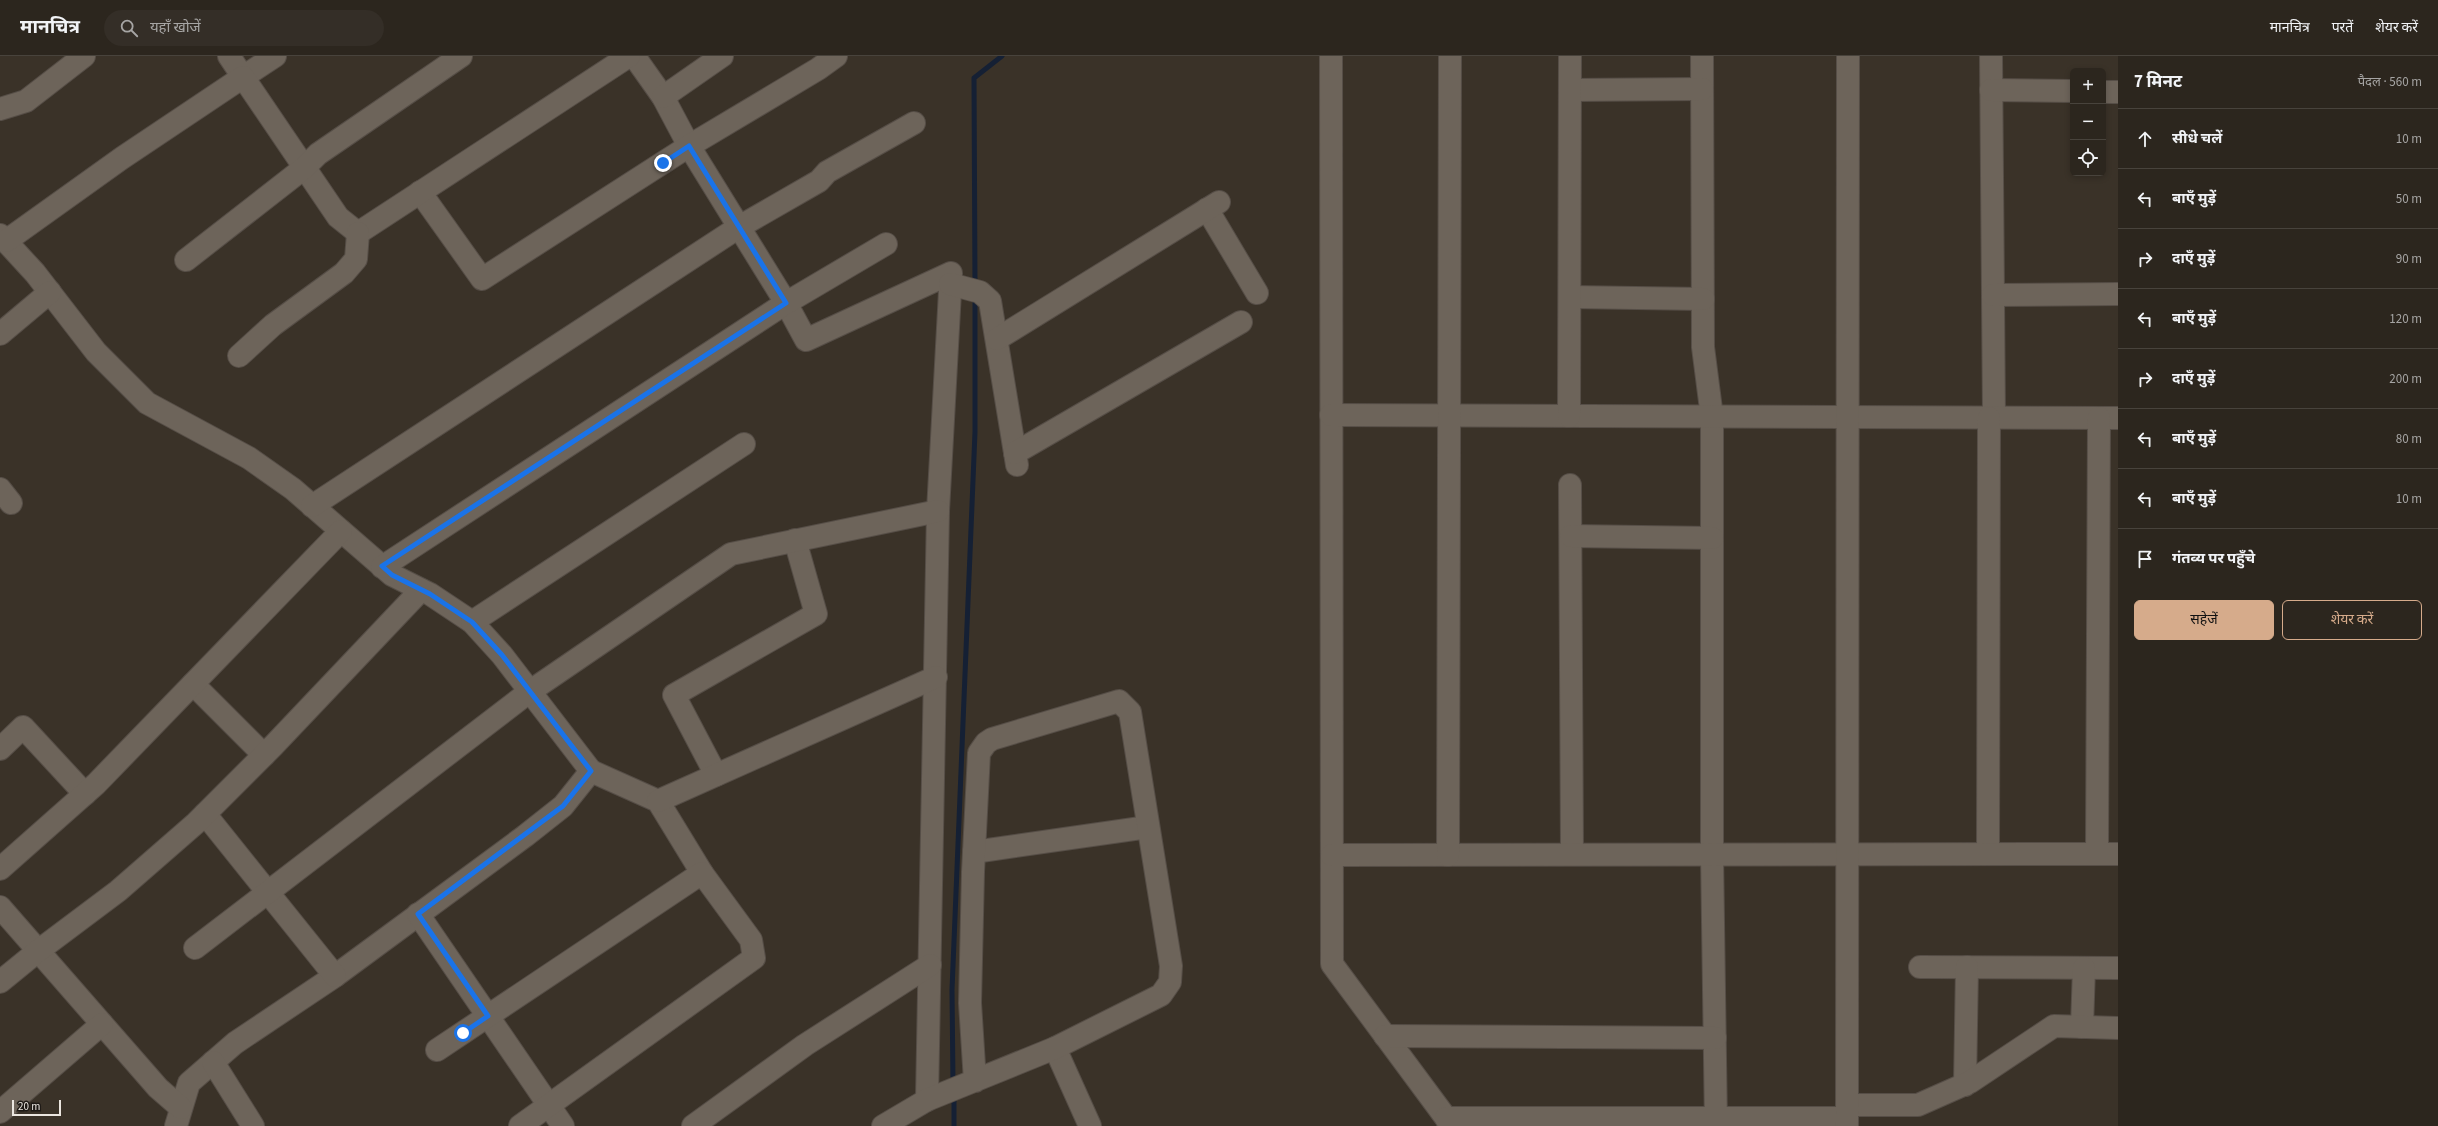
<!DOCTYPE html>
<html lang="hi">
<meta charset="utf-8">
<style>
body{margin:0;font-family:"Source Sans 3","Noto Sans Devanagari",sans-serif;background:#342e27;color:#f1f3f6}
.controls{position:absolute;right:12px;top:12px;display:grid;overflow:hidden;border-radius:6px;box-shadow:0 2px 6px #0003}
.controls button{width:36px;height:36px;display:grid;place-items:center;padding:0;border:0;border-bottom:1px solid #48433c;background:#2c261e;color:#f1f3f6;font:20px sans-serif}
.scale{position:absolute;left:12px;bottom:10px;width:49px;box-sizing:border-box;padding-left:4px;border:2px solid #ebe6e0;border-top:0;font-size:11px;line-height:14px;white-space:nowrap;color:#ebe6e0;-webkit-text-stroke:3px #1e1a16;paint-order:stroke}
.stop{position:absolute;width:12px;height:12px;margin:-9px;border:3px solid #1a73e8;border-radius:50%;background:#fff}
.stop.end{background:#1a73e8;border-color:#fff;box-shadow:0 1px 4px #0008}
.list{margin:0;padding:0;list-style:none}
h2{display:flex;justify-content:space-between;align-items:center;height:52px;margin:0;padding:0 16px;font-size:17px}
h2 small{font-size:13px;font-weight:400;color:#a6a5a4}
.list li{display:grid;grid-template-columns:26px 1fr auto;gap:12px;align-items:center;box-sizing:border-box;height:60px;padding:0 16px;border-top:1px solid #48433c}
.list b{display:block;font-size:15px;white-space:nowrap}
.list em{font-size:13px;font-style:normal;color:#a6a5a4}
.actions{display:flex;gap:8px;padding:12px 16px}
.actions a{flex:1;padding:9px 0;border:1px solid #d6ab8b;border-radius:6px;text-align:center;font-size:14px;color:#d6ab8b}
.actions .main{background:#d6ab8b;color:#111}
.icon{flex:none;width:22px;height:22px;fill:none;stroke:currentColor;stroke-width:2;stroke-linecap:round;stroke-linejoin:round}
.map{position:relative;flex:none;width:2118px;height:1070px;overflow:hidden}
header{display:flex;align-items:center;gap:24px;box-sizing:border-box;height:56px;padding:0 20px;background:#2c261e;border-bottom:1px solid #48433c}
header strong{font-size:19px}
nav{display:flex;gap:22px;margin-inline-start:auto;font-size:14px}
.search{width:280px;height:36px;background:#342e27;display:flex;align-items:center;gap:10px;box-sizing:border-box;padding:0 14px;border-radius:22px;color:#a6a5a4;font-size:15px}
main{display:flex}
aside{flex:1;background:#2c261e}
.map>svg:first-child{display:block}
</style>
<header>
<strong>मानचित्र</strong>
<div class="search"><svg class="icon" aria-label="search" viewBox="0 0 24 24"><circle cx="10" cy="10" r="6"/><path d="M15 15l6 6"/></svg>यहाँ खोजें</div>
<nav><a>मानचित्र</a><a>परतें</a><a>शेयर करें</a></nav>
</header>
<main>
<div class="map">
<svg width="2118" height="1070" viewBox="0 0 2118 1070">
<rect width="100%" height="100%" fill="#3a3228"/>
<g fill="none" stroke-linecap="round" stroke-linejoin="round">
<g stroke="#152034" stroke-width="5">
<polyline points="975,229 974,22 1002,0"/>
<polyline points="953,1027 952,934 975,376 975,239"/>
<polyline points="954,1039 954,1070"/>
</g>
<g stroke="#564e47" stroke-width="24">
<g id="minor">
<polyline points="229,0 243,21 275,0"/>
<polyline points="634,0 663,41 689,90 786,247 806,284 951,217 938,455 927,1044"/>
<polyline points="1331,0 1332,908 1446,1062 1450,1070"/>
<polyline points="1702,0 1703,291 1712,361 1712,798 1716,1070"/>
<polyline points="1991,0 1994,362"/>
<polyline points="1570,34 1702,33"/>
<polyline points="1991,34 2073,35"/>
<polyline points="2103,36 2118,36"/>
<polyline points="663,41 722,0"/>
<polyline points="0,53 26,45 84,0"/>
<polyline points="420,136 482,223 689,90 818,13 836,0"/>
<polyline points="1207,153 1257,237"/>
<polyline points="358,177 629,0"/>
<polyline points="0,179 35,217 96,296 147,347 249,402 293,433 392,519 430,538 472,566 502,599 591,715 563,750 525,780 335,920 235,987 189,1027 176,1070"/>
<polyline points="6,185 122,102 243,21 338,161 358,177"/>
<polyline points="186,204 304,112 318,98 461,0"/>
<polyline points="950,228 980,236 990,245 1017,409"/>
<polyline points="1993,239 2118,238"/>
<polyline points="1570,241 1703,243"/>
<polyline points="0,278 50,236"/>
<polyline points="997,283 1219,146"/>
<polyline points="239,300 273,269 344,217 356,203 358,177"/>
<polyline points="1331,359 2118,362"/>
<polyline points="1569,360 1570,0"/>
<polyline points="1015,397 1241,266"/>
<polyline points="1570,429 1572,798"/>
<polyline points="0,433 11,447"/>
<polyline points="312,450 739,171 819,125 827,116 914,67"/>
<polyline points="1571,480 1712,482"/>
<polyline points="382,511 786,247 886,188"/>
<polyline points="472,566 744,388"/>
<polyline points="193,628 264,699"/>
<polyline points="0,693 23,671 85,738"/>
<polyline points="591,715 658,745 702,817"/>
<polyline points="716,719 674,639 816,558 795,484"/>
<polyline points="658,745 936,621"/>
<polyline points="205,758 335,920"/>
<polyline points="974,796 1148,771"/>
<polyline points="1988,798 1989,362"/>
<polyline points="2097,798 2099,362"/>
<polyline points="1332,799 2118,798"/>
<polyline points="1448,799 1450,0"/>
<polyline points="0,813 96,728 341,475"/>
<polyline points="0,851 158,1032 181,1052"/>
<polyline points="418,858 563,1070"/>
<polyline points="195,892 529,636 731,498 938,455"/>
<polyline points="1920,911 2118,912"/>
<polyline points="0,926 38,895 118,835 196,767 273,690 421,534"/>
<polyline points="2082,971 2084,912"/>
<polyline points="1385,980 1715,982"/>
<polyline points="1055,992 1090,1070"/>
<polyline points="437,994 702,817 751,884 754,902 520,1070"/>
<polyline points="213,1006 253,1070"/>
<polyline points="1965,1029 1967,911"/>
<polyline points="1847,1049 1918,1049 1970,1026 2054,970 2118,972"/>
<polyline points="0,1056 102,968"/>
<polyline points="1446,1062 1847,1062"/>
<polyline points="693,1070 805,989 930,909"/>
<polyline points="883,1070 927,1044 1055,992 1161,939 1170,926 1171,910 1130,656 1119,645 992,683 986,687 979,697 973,816 970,947 975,1025"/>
<polyline points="1847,1070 1848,0"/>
</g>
</g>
<use href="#minor" stroke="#6d645a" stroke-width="22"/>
</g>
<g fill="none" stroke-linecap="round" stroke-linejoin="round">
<polyline stroke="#1a73e8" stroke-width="5" points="463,977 488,960 418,858 563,750 591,715 502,599 472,566 430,538 392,519 382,510 786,247 689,90 663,107"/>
</g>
</svg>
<div class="controls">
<button>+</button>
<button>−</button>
<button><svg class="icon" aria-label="locate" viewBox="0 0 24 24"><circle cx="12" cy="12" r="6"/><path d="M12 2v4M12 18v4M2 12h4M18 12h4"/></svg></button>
</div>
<div class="scale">20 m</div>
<div class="stop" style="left:463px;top:977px"></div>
<div class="stop end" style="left:663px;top:107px"></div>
</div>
<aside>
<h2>7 मिनट<small>पैदल · 560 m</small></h2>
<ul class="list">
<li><svg class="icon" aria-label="ahead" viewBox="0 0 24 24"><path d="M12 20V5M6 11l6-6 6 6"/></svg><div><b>सीधे चलें</b></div><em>10 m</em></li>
<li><svg class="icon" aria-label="left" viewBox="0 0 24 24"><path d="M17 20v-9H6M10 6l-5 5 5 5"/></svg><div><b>बाएँ मुड़ें</b></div><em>50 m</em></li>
<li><svg class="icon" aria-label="right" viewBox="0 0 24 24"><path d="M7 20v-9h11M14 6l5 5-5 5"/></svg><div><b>दाएँ मुड़ें</b></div><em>90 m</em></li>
<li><svg class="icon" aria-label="left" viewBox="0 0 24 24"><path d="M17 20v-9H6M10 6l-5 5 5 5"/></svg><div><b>बाएँ मुड़ें</b></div><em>120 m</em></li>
<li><svg class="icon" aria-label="right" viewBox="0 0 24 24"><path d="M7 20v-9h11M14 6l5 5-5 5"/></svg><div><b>दाएँ मुड़ें</b></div><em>200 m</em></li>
<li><svg class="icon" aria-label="left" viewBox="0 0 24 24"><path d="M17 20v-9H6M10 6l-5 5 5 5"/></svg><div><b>बाएँ मुड़ें</b></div><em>80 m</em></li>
<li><svg class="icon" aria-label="left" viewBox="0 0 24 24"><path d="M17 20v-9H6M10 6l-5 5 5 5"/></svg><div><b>बाएँ मुड़ें</b></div><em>10 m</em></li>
<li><svg class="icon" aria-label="arrive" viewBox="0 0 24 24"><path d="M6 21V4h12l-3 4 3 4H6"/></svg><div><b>गंतव्य पर पहुँचे</b></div></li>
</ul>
<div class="actions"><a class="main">सहेजें</a><a>शेयर करें</a></div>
</aside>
</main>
